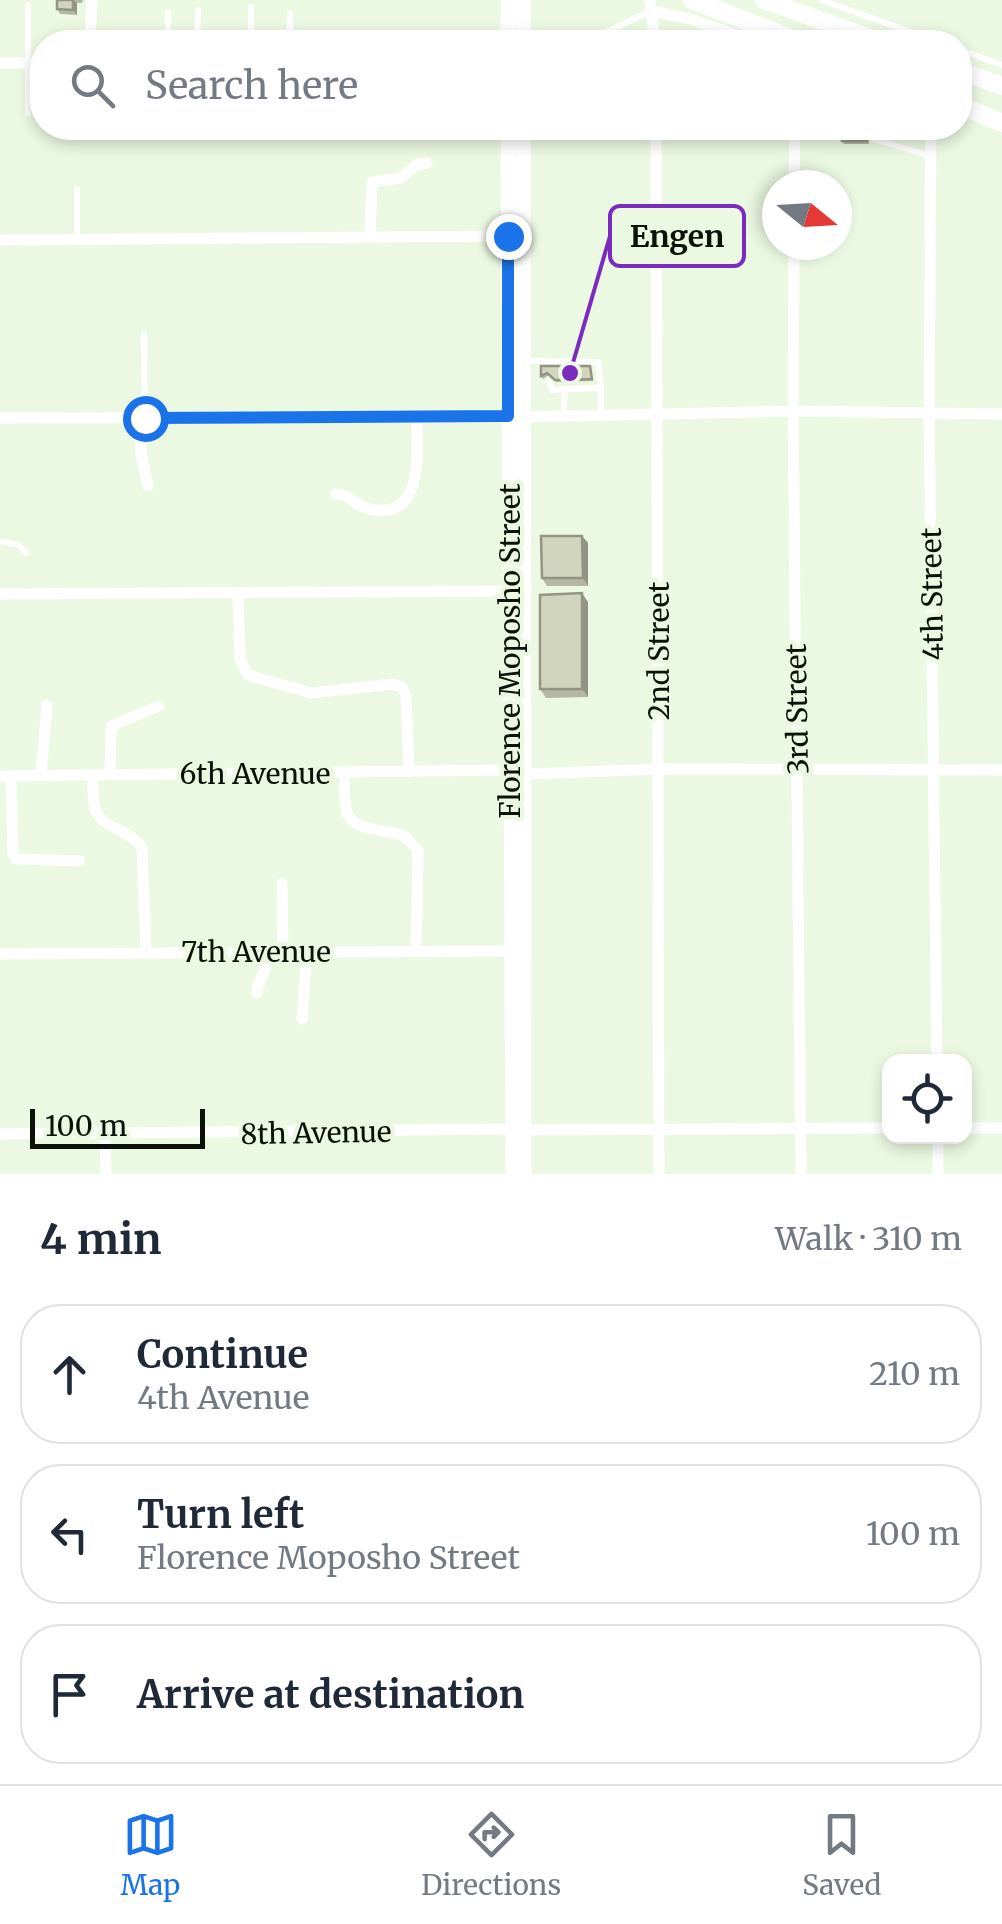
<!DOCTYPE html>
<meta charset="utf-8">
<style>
body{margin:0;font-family:Merriweather,serif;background:#f6f6f7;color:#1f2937}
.controls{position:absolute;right:30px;bottom:30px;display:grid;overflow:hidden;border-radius:20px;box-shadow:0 5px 15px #0003}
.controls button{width:90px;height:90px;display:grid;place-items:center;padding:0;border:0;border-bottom:2px solid #e0e1e3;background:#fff;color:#1f2937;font:50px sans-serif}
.compass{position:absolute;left:762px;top:170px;width:90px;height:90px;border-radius:50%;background:#fff;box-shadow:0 5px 15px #0003;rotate:108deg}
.scale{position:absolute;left:30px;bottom:25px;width:175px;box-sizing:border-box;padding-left:10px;border:5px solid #0c1109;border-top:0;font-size:28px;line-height:35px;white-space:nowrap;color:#0c1109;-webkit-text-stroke:8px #ebf9e2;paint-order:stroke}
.stop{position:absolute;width:30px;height:30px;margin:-22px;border:8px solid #1a73e8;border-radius:50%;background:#fff}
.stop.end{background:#1a73e8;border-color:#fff;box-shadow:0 2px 10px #0008}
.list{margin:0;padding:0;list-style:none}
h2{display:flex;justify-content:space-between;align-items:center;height:130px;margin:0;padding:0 40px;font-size:42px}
h2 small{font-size:32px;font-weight:400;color:#747a83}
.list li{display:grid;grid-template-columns:65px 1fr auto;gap:30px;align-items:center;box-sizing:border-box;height:140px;margin:0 20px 20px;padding:0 20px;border:2px solid #e0e1e3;border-radius:40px}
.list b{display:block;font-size:38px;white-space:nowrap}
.list p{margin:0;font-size:32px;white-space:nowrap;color:#747a83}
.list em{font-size:32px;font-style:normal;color:#747a83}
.icon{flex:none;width:55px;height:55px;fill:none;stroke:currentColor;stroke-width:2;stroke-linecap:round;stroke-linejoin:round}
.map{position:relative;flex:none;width:1002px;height:1174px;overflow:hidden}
.search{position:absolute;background:#fff;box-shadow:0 5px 15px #0003;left:30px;right:30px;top:30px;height:110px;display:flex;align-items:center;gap:25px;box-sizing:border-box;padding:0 35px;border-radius:40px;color:#747a83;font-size:38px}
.sheet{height:610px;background:#fff}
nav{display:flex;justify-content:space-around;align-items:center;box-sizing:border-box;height:140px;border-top:2px solid #e0e1e3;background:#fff;font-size:28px;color:#747a83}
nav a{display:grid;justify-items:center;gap:5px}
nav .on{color:#1a73e8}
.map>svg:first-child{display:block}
</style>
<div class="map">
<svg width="1002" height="1174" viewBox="0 0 1002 1174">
<rect width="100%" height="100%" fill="#ebf9e2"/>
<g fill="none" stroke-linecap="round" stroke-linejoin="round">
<g stroke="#fff" stroke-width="6">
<polyline points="821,0 939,42"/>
<polyline points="28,5 28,113"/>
<polyline points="168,12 168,42"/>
<polyline points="290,13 290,42"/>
<polyline points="197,42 198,10"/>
<polyline points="251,42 251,7"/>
<polyline points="586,42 650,11"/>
<polyline points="960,50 1002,65"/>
<polyline points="82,128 82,137"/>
<polyline points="165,134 165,128"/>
<polyline points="874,139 930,156"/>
<polyline points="77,238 77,189"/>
<polyline points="144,333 145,417"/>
<polyline points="524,361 598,362 601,388"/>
<polyline points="549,382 552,390 565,389"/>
<polyline points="563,414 565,389 601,388 601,414"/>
<polyline points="0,541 19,545 26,553"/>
</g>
<g stroke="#fff" stroke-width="11">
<polyline points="650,0 655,42"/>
<polyline points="651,11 690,19 757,42"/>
<polyline points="90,42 92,0"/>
<polyline points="0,63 42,63"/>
<polyline points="656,128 659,1174"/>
<polyline points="931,128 929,412 937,1062"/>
<polyline points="794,185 795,128"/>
<polyline points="370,237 372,182 401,178 416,165 427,163"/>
<polyline points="0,240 508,236"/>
<polyline points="794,245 793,411 801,1174"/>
<polyline points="0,418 523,417 793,411 1002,414"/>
<polyline points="140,418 141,454 148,486"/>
<path d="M 335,494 C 354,495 353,506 369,509 C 426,521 416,453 417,417"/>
<polyline points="0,594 509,591"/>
<polyline points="238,595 240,659 248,675 311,693 392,684 402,687 406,696 409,772"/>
<path d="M 345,774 C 341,836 357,823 405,836 L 418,851 L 416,951"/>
<polyline points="525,774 660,769 1002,770"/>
<polyline points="41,775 47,705"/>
<path d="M 93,775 C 93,786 92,798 95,808 C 100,829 132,829 142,849 L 146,953"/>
<polyline points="110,775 111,726 159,706"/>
<polyline points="0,776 510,770"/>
<polyline points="11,776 13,853 16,859 80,861"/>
<polyline points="282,883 283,953"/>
<polyline points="0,954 512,951"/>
<path d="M 257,993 C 259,977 268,968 270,952"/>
<polyline points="302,1019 307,952"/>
<polyline points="964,1128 1002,1128"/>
<polyline points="524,1130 890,1128"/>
<polyline points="0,1134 513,1129"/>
<polyline points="105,1134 106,1174"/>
<polyline points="938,1174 938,1136"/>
</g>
<g stroke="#fff" stroke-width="15">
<polyline points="508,0 508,42"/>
<polyline points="523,42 523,0"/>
<polyline points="508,128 513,1174"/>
<polyline points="523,128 524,1174"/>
</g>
<g stroke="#fff" stroke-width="18">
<polyline points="692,0 801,42"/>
<polyline points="764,0 881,42"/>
<polyline points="960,71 1002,86"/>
<polyline points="960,105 1002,123"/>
</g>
</g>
<g fill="#b5b7a3">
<polygon points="57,0 83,0 82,3 77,3 77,15 60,14 57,9"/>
<polygon points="874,128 874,132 868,136 869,144 844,144 842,141"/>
<polygon points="541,366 590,366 593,381 556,382 549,375 543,379 541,376"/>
<polygon points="582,536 588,543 588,586 547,586 542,578"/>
<polygon points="588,602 588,697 546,698 540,689"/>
</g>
<g fill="#939584">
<polygon points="73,0 77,3 77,15 73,10"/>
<polygon points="582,536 588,543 588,586 583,578"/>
<polygon points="582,593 588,602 588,697 582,689"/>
</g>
<g fill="#d2d5bd" stroke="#939584" stroke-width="2.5">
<polygon points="57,0 73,0 73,10 57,9"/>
<polygon points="842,128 872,128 872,130 866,134 867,141 842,141"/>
<polygon points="541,366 590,366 592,379 555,380 547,373 541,376"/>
<polygon points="541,536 582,536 583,578 542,578"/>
<polygon points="582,593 582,689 540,689 540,595"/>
</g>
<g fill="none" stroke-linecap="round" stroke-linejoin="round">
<polyline stroke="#1a73e8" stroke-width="12" points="145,418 508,416 508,236"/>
</g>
<g text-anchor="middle" stroke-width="9" stroke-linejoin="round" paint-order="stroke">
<g font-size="28" fill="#0c1109" stroke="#ebf9e2">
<text transform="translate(932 594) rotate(-91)" y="10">4th Street</text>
<text transform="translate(510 651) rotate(-90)" y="10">Florence Moposho Street</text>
<text transform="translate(659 651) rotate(-90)" y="10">2nd Street</text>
<text transform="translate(797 709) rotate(-91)" y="10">3rd Street</text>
<text x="255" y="784">6th Avenue</text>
<text x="256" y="962">7th Avenue</text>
<text transform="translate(316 1133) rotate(-1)" y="10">8th Avenue</text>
</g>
</g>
<path fill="none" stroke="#7b2cbf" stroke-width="4" d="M570 373L610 236"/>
<circle fill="#7b2cbf" stroke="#ebf9e2" stroke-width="4" cx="570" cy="373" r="10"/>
<rect fill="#ebf9e2" stroke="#7b2cbf" stroke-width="4" x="610" y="206" width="134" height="60" rx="10"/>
<g font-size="30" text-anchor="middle" font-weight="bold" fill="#0c1109">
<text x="677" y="247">Engen</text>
</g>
</svg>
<div class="controls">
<button><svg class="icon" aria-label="locate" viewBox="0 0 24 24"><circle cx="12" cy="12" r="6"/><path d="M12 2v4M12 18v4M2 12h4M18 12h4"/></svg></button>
</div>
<svg class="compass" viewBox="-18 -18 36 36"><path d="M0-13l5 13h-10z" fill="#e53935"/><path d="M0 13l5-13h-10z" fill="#747a83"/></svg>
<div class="scale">100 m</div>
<div class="stop" style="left:145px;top:418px"></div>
<div class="stop end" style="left:508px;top:236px"></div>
<div class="search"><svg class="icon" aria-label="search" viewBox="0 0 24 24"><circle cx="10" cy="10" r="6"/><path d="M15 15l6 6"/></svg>Search here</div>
</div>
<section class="sheet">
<h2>4 min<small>Walk · 310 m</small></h2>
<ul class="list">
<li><svg class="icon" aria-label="ahead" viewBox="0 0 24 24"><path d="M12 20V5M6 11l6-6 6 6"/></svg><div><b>Continue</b><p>4th Avenue</p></div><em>210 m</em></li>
<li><svg class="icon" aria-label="left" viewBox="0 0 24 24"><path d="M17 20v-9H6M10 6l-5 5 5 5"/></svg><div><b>Turn left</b><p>Florence Moposho Street</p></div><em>100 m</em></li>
<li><svg class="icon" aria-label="arrive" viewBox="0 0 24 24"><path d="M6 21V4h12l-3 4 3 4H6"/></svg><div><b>Arrive at destination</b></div></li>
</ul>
</section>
<nav>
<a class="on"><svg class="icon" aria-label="map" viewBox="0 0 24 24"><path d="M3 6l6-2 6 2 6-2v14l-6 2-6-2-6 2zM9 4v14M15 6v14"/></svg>Map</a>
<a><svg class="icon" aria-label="directions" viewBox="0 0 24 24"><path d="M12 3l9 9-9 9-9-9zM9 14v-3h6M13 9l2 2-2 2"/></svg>Directions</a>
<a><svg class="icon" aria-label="saved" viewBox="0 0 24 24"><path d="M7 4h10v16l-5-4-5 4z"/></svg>Saved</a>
</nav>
